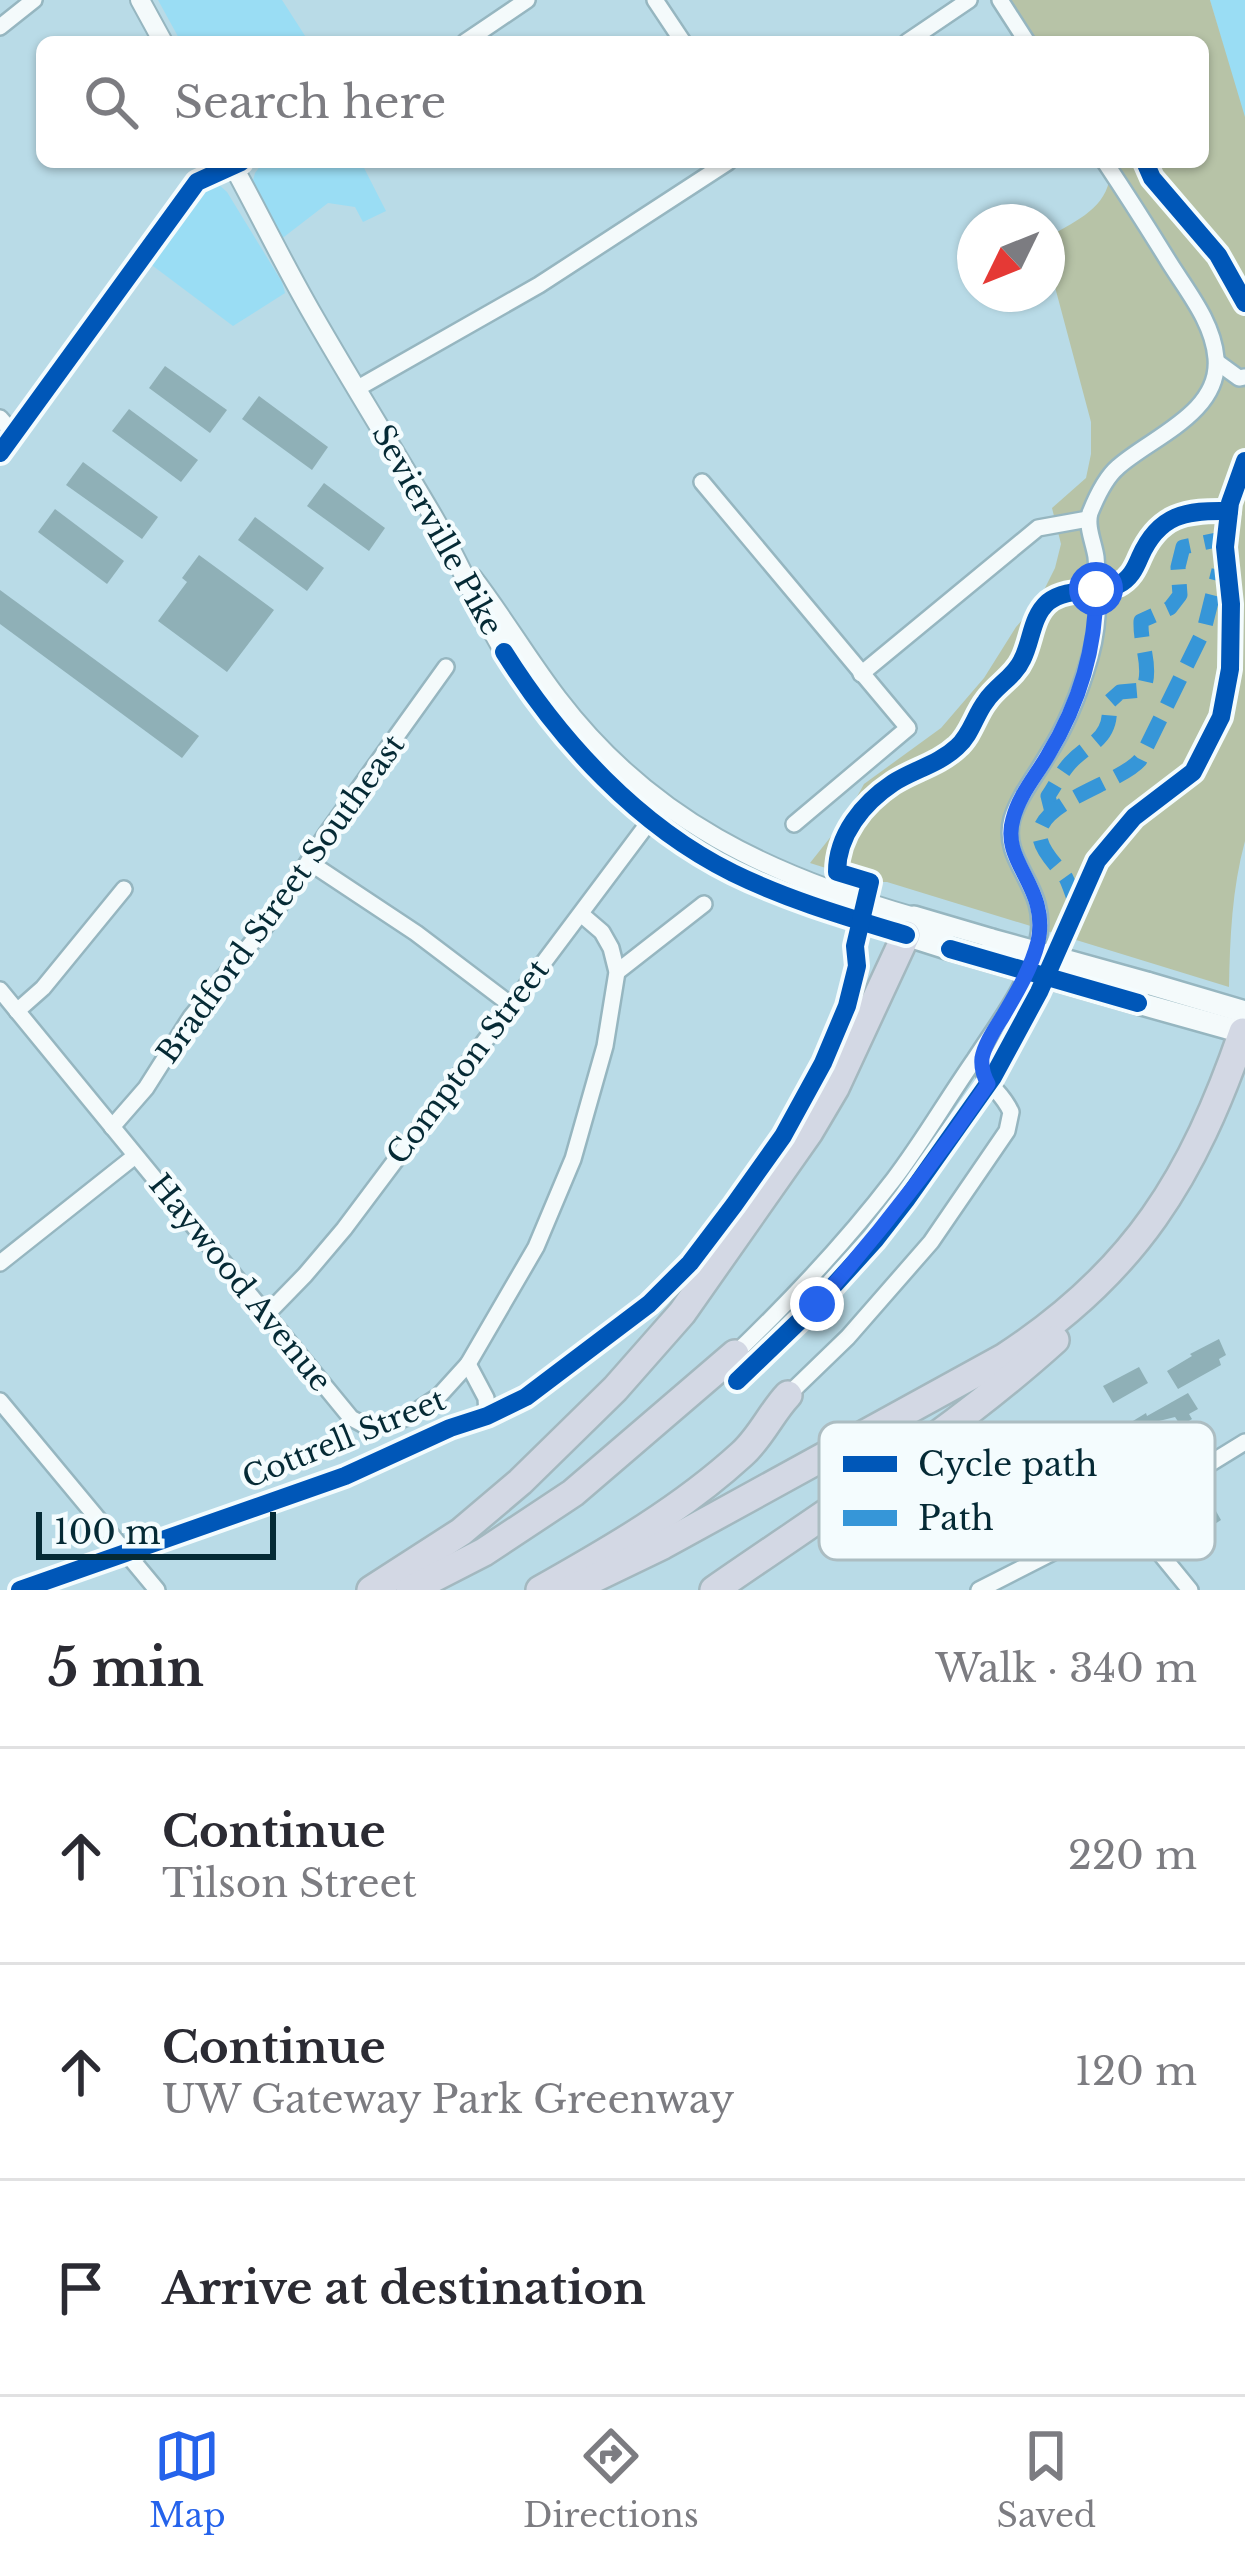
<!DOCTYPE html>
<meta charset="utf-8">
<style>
body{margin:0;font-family:"Libre Baskerville",serif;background:#f2f2f3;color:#2b2b33}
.compass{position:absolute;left:957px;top:204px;width:108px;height:108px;border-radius:50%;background:#fff;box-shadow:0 3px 9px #0004;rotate:227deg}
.scale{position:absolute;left:36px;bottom:30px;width:240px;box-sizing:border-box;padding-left:12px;border:6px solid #052a35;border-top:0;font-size:33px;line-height:42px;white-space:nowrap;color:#052a35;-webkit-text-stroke:9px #f4fcfe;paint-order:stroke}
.stop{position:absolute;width:36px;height:36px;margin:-27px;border:9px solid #2563eb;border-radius:50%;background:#fff}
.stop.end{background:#2563eb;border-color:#fff;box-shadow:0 3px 12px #0008}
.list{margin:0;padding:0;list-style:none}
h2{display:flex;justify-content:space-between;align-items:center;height:156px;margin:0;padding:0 48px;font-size:51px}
h2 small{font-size:39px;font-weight:400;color:#7c7c81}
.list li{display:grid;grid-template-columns:78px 1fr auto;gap:36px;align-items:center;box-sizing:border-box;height:216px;padding:0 48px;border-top:3px solid #e1e1e2}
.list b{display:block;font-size:45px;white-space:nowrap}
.list p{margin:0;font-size:39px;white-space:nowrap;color:#7c7c81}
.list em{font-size:39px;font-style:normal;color:#7c7c81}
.icon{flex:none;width:66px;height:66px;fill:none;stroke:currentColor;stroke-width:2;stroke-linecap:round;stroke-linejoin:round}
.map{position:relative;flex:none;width:1245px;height:1590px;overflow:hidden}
.search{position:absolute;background:#fff;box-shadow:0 3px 9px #0004;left:36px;right:36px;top:36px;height:132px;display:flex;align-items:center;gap:30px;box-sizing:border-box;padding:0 42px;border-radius:18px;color:#7c7c81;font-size:45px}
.sheet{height:804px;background:#fff}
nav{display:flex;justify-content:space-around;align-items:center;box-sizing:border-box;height:168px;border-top:3px solid #e1e1e2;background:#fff;font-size:33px;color:#7c7c81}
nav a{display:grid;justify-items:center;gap:6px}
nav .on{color:#2563eb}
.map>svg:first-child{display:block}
</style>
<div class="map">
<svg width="1245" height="1590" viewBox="0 0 1245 1590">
<rect width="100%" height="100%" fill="#b9dbe7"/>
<g fill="#9addf4">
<polygon points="158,0 282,0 309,42 181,42"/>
<polygon points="1210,0 1245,0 1245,117 1242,111"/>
<polygon points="263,162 361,162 386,211 363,222 355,207 328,203 280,240 252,184 255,173"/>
<polygon points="207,184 218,184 227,192 282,282 285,293 233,326 149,263"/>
</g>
<path fill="#b7c3a7" d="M 994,0 L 1210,0 L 1245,117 L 1245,841 C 1232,889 1230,937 1229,987 L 887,882 L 870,882 L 810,863 L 844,820 L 864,784 L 941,728 L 984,678 L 1016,627 L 1038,602 L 1055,568 L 1061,544 L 1052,508 L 1086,478 L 1091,454 L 1091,422 L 1047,257 L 1047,238 C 1071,223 1103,211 1109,181 L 1097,162 L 1203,162 L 1203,42 L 1021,42 Z"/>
<g fill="#8fb0b7">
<polygon points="165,366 227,410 210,433 149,388"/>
<polygon points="259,396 328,447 312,470 242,419"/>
<polygon points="129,409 198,460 181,482 112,431"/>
<polygon points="83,462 158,517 142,539 66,485"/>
<polygon points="324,483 385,528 369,551 307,506"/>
<polygon points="55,509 124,561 107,584 38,532"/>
<polygon points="255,517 324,568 307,591 238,540"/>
<polygon points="199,555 274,610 227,672 158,621 187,582 182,578"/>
<polygon points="0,590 199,736 182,758 0,624"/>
<polygon points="1219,1339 1226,1355 1219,1359 1221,1365 1178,1389 1167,1371 1192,1356 1190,1354"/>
<polygon points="1139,1367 1148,1383 1113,1403 1103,1386"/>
<polygon points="1188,1393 1198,1409 1189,1414 1192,1419 1181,1426 1175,1417 1151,1423 1162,1443 1144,1454 1128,1424 1146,1413 1147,1416"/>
<polygon points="1207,1495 1221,1520 1201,1533 1186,1509"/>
</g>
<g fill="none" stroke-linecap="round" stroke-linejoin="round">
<g stroke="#96b6c0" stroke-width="20">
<g id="minor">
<polyline points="655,0 683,42"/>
<polyline points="1000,0 1027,42"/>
<polyline points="0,27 34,0"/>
<polyline points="465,42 527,0"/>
<polyline points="907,42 969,0"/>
<polyline points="1217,362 1239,378 1245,377"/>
<polyline points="358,388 539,285 728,162"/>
<polyline points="0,418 14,434"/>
<polyline points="702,482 908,728 794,824"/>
<polyline points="861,674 1038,528 1088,519"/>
<polyline points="309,862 416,933 511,1005"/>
<polyline points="617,972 704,904"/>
<polyline points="0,990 351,1418 366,1426 388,1425 407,1417 439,1396 468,1364 536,1247 573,1159 605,1046 617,972 611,948 602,932 581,914"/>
<polyline points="17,1011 43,988 124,889"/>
<polyline points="112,1127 146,1088 191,1017 268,923 327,833 446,667"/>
<polyline points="0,1263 135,1156"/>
<polyline points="266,1315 305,1275 344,1229 658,810"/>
<path d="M 735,1354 C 792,1299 846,1242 894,1179 C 923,1141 947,1099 975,1059 C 999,1022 1029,984 1038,940 C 1050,887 1000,863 1012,819 C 1019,796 1035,777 1047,756 C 1067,725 1080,692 1090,657 C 1099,626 1099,588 1096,557 C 1094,543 1086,527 1090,513 C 1096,498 1105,478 1118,467 C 1150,438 1221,413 1216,358 C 1213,322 1187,291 1169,262 C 1148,228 1127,195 1105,162"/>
<path d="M 788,1395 L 848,1337 L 931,1242 L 1007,1131 L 1011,1112 C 999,1084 975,1084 985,1048"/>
<polyline points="0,1401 157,1590"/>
<polyline points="1128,1514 1190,1590"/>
<polyline points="20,1590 345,1476 450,1428 487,1416 486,1398 468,1364"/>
<polyline points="979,1590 1128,1514 1245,1442"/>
</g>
</g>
<g stroke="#96b6c0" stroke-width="22">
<g id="tertiary">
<polyline points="140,0 163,42"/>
<path d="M 231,162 C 259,213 284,265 313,315 C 352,383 394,450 434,518 C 460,563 479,611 506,655 C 560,743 636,819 726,869 C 781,900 845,917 906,935"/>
<polyline points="0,453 197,182 233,166"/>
<path d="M 473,578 C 503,617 528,660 558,699 C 651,821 771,876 914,917"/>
</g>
</g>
<g stroke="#96b6c0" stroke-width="26">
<g id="secondary">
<polyline points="950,949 906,935 914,917 992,940"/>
<polyline points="1147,983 1245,1012"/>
<polyline points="1138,1003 1245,1033"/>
</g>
</g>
<g stroke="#a3b8bf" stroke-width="32">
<g id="motorway">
<polyline points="371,1590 461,1532 520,1482 615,1389 682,1313 809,1132 835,1088 906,935"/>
<polyline points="410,1590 484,1552 573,1493 735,1354"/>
<path d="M 540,1590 C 611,1550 682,1509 742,1454 C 761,1437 771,1413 788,1395"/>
<path d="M 570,1590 L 663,1545 L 1005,1357 C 1135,1272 1193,1177 1243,1032"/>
<path d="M 714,1590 C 829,1510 951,1434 1055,1340"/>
</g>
</g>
<use href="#minor" stroke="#f4fafb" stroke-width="15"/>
<use href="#tertiary" stroke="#f4fafb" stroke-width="18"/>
<use href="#secondary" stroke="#f4fafb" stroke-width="21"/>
<use href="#motorway" stroke="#d3d8e4" stroke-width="27"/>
<g stroke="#96b6c0" stroke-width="26" stroke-linecap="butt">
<g id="secondary-bridge">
<polyline points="992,940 1147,983"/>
<polyline points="950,949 1138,1003"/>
</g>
</g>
<use href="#secondary-bridge" stroke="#f4fafb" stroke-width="21"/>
<g stroke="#3696d8" stroke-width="15" stroke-dasharray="30 15" stroke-linecap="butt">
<path d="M 1052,812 L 1048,796 C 1055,786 1061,773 1070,763 C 1090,741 1113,741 1109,702 L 1120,692 L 1143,690 C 1153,666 1140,647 1141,621 L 1170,608 L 1180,595 L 1178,567 L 1183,547 L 1226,538"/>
<path d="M 1076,905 C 1073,896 1070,886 1066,878 C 1057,865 1043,854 1040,838 C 1034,803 1119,784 1140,760 L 1204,630 L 1219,570"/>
</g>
<g stroke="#f4fcfe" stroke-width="26">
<g id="cycleway">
<polyline points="1145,162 1152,178 1218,255 1245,303"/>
<polyline points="0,453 197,182 241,162"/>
<path d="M 504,652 C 560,741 638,826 733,873 C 788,900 847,917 906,935"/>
<polyline points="950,949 1138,1003"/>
<polyline points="737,1381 817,1304 875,1240 906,1200 993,1077 1039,992 1097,861 1134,817 1193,772 1221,717 1230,669 1231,604 1225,547 1230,503 1245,461"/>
<path d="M 20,1590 L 345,1476 L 450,1428 L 487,1416 L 526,1397 L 649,1304 L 690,1263 L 734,1205 L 783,1136 L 823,1063 L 847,1006 L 857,966 L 855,946 L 870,882 L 837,872 C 837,835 863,803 893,783 C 913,770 939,764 957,747 C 971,735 975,715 986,701 C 996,686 1015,676 1022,660 C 1032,641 1031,617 1048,602 C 1068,586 1096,595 1118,585 C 1130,579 1135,569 1140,557 C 1159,514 1186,510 1229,511"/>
</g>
</g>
<use href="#cycleway" stroke="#0057b8" stroke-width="18"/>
</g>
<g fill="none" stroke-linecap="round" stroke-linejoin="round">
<path stroke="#2563eb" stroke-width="15" d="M 817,1304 C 879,1234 935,1162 988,1084 C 983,1075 981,1068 982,1058 C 985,1043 995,1029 1003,1016 C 1017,992 1031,969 1038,942 C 1050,886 1000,863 1013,819 C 1019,795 1036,776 1048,755 C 1079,704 1096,648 1096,589"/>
</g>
<g text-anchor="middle" stroke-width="9" stroke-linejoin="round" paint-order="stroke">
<g font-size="30" fill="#052a35" stroke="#f4fcfe">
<text transform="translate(437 530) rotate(61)" y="10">Sevierville Pike</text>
<text transform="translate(281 899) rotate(-54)" y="10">Bradford Street Southeast</text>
<text transform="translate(468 1062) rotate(-53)" y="10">Compton Street</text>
<text transform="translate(240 1283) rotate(51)" y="10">Haywood Avenue</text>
<text transform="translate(344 1439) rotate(-22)" y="10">Cottrell Street</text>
</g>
</g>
<rect x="819" y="1422" width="396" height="138" rx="18" fill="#f4fcfe" stroke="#acbdc2" stroke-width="3"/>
<rect x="843" y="1456" width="54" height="16" fill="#0057b8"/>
<rect x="843" y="1510" width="54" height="16" fill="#3696d8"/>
<g font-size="33" fill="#052a35">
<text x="918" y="1476">Cycle path</text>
<text x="918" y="1530">Path</text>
</g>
</svg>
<svg class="compass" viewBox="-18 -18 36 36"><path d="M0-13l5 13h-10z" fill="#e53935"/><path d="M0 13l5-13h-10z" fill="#7c7c81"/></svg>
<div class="scale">100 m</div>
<div class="stop" style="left:1096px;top:589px"></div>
<div class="stop end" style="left:817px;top:1304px"></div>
<div class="search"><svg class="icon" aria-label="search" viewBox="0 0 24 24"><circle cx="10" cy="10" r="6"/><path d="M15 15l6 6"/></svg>Search here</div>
</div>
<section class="sheet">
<h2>5 min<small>Walk · 340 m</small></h2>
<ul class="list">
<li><svg class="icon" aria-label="ahead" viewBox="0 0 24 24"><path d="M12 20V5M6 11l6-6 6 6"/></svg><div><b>Continue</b><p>Tilson Street</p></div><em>220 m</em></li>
<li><svg class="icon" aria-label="ahead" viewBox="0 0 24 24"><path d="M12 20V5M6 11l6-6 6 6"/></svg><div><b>Continue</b><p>UW Gateway Park Greenway</p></div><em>120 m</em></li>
<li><svg class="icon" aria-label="arrive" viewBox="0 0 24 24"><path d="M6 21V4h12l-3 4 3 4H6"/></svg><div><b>Arrive at destination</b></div></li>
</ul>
</section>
<nav>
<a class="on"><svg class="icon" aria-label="map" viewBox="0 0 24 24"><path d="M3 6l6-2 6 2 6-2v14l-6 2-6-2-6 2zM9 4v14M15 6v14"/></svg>Map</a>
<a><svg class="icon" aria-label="directions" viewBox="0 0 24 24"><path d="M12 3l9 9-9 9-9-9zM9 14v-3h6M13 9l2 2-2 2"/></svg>Directions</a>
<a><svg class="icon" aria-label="saved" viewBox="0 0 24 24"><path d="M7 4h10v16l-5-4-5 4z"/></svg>Saved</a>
</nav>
